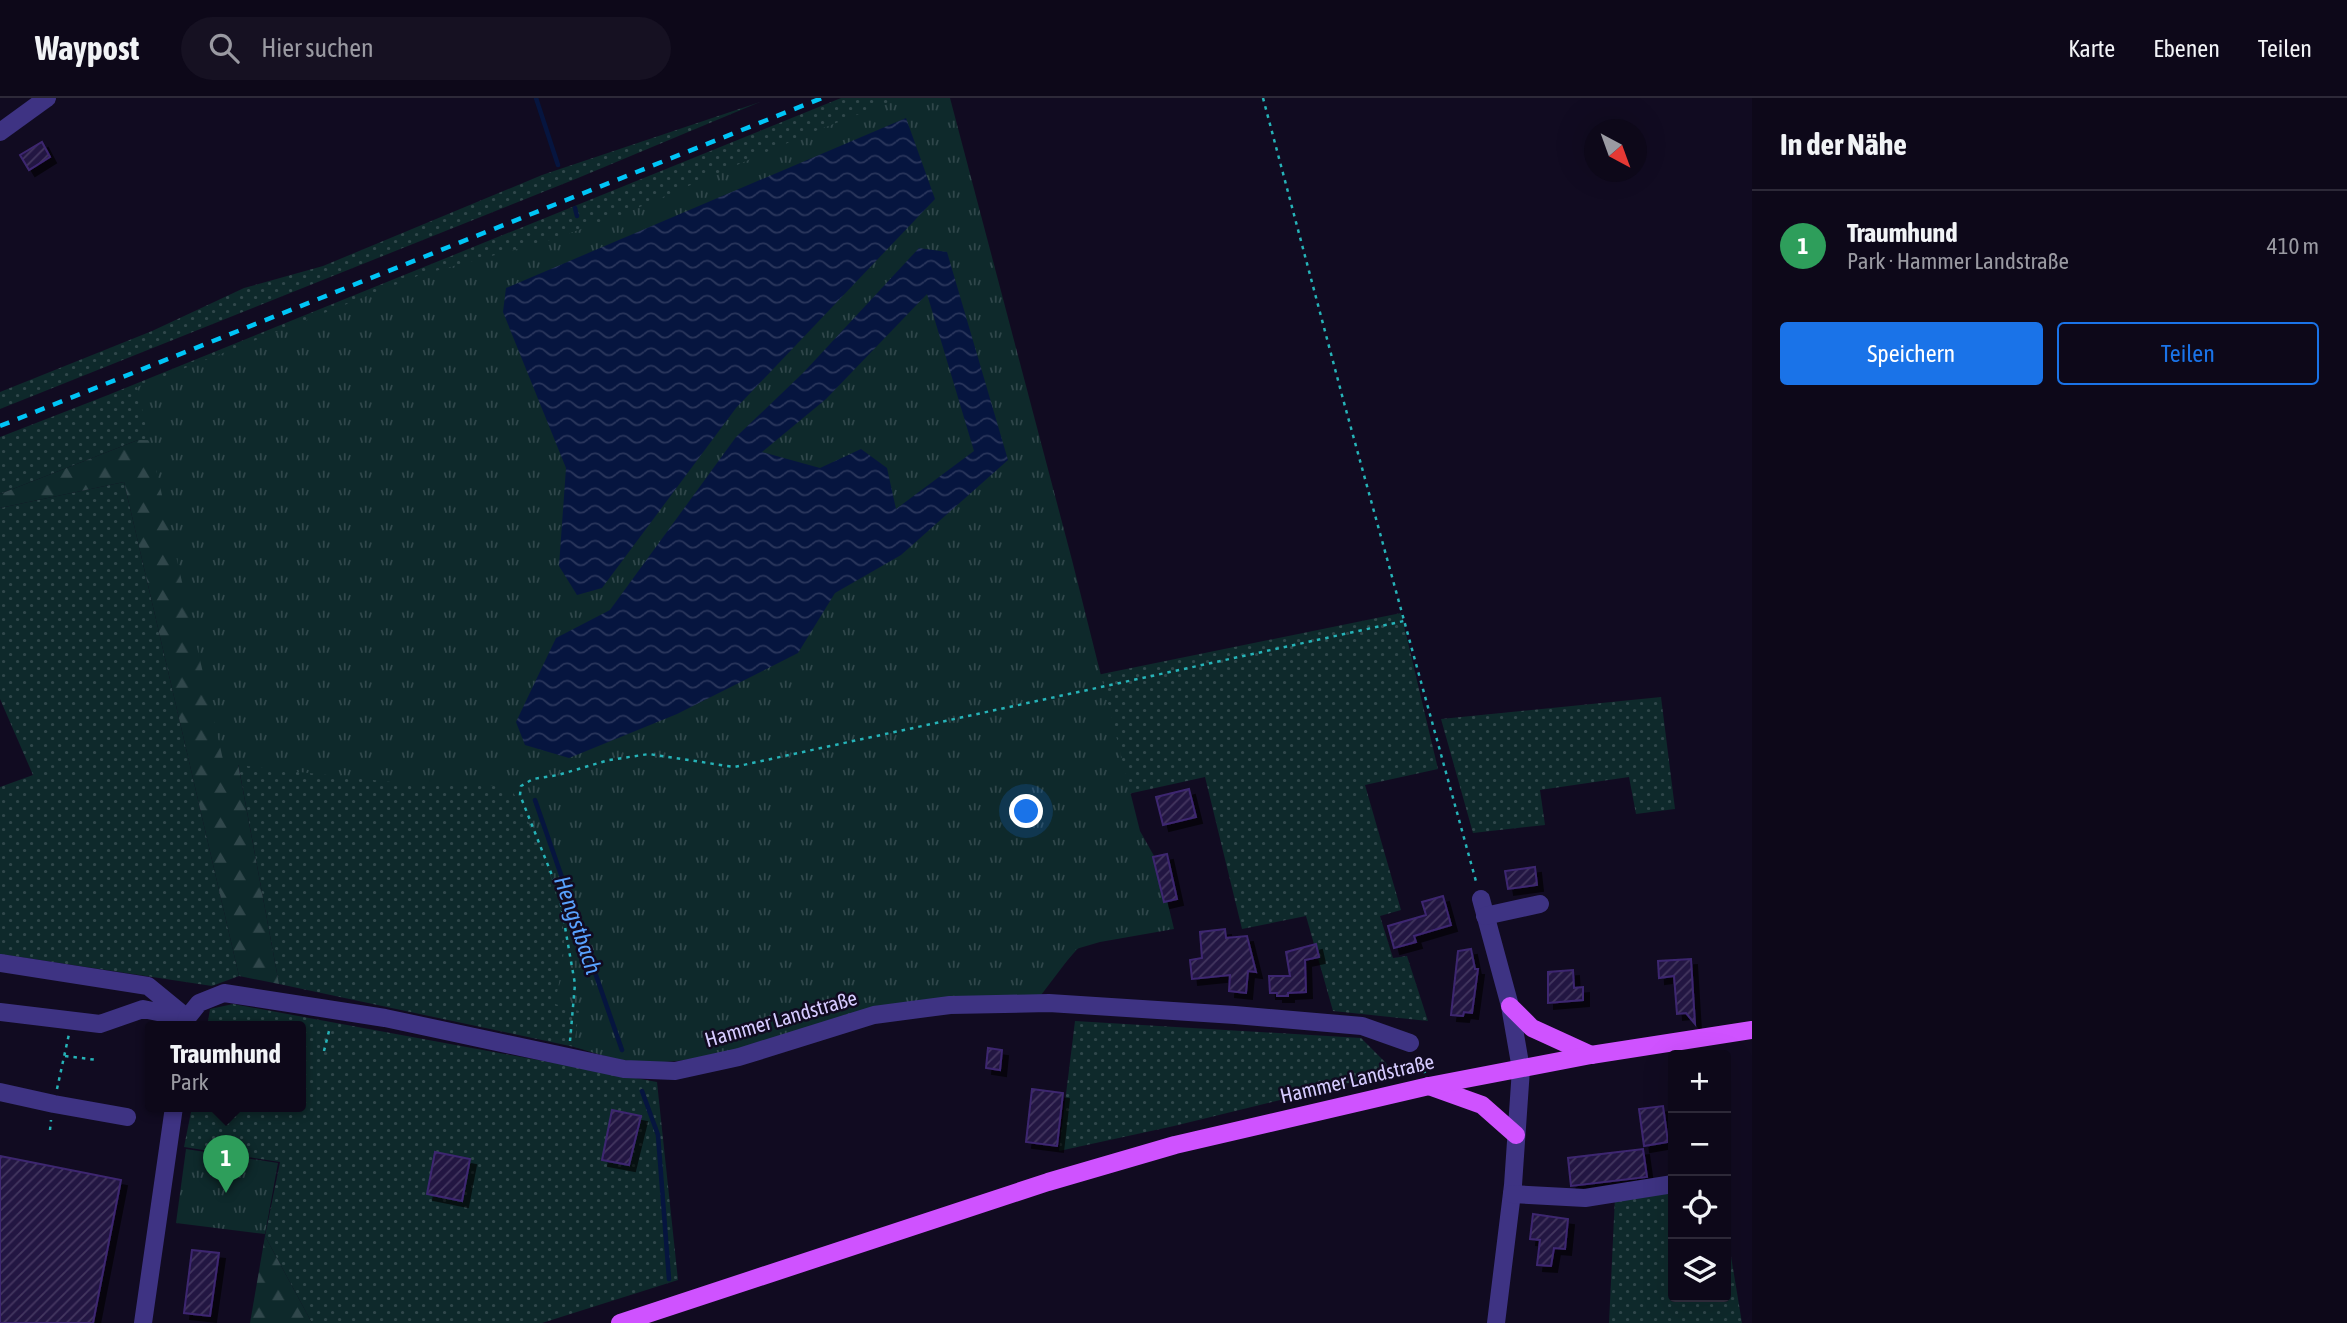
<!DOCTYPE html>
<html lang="de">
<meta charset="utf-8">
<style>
body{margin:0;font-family:"Asap Condensed",sans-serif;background:#161122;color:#f1f3f6}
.controls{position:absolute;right:21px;bottom:21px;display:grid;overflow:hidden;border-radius:7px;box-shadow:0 7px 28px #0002}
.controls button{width:63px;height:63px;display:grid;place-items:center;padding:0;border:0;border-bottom:2px solid #2d2938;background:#0d0819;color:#f1f3f6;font:35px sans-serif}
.compass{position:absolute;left:1584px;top:21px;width:63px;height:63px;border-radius:50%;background:#0d0819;box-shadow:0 7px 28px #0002;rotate:139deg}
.you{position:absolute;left:1027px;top:714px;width:24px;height:24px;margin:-18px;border:5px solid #fff;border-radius:50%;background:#1a73e8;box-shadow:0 0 0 10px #1a73e833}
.badge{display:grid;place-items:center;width:46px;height:46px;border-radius:50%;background:#1a73e8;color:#fff;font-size:23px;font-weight:700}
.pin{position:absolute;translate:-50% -58px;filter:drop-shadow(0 2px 4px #0008)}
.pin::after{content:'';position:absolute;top:37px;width:24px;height:21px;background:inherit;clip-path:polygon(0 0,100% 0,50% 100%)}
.popup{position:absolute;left:145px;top:923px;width:161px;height:91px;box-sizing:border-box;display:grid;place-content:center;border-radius:7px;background:#0d0819;filter:drop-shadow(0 2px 5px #0005);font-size:23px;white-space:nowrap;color:#9a9aa2}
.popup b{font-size:26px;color:#f1f3f6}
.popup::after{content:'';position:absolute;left:50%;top:100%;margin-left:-14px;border:14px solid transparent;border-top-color:#0d0819}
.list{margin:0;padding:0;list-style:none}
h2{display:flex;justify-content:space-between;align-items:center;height:91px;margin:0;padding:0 28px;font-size:30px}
h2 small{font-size:23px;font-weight:400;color:#9a9aa2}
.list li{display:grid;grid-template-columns:46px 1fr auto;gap:21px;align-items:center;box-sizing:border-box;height:112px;padding:0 28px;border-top:2px solid #2d2938}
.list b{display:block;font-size:26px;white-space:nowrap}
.list p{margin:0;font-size:23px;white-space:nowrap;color:#9a9aa2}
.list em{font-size:23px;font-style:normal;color:#9a9aa2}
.actions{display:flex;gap:14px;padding:21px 28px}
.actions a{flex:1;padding:16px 0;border:2px solid #1a73e8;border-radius:7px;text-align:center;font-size:24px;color:#1a73e8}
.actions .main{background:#1a73e8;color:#fff}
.icon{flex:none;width:38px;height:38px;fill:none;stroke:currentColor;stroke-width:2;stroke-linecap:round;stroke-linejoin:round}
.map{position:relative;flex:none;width:1752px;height:1225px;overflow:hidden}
header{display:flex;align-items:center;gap:42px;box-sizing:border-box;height:98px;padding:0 35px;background:#0d0819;border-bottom:2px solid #2d2938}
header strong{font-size:33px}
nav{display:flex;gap:38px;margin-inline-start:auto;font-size:24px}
.search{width:490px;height:63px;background:#161122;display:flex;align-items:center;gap:18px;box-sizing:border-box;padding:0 24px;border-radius:38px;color:#9a9aa2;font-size:26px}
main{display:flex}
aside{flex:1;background:#0d0819}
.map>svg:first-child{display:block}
</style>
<header>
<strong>Waypost</strong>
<div class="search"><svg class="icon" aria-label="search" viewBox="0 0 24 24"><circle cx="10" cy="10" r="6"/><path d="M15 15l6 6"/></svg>Hier suchen</div>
<nav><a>Karte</a><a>Ebenen</a><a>Teilen</a></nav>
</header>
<main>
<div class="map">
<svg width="1752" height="1225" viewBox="0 0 1752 1225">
<defs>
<pattern id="grass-dots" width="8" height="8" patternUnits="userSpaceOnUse" patternTransform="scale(1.75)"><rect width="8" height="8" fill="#0e292b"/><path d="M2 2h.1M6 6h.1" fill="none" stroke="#30474b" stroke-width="1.8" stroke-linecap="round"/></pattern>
<pattern id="forest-firs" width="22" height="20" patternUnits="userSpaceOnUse" patternTransform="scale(1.75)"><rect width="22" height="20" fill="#0e292b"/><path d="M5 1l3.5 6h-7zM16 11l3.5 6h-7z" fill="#30474b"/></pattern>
<pattern id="park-tufts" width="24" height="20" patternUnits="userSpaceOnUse" patternTransform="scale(1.75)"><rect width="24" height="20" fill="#0e292b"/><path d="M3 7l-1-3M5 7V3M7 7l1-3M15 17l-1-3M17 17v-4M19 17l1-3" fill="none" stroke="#30474b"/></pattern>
<pattern id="water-waves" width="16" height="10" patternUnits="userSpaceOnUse" patternTransform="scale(1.75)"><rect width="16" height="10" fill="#06153f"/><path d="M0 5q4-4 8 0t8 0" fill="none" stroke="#2a365c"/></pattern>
<pattern id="building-hatch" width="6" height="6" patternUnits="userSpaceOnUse" patternTransform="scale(1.75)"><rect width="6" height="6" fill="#241643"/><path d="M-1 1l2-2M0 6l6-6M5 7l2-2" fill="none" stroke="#43375f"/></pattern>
<filter id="shadow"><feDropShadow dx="6" dy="6" stdDeviation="0" flood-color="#0009"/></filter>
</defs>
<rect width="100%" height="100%" fill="#110b21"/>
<g fill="url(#grass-dots)">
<polygon points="841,0 927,0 1092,578 1401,515 1438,671 1365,687 1401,812 1380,818 1393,860 1407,858 1428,923 1333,913 1306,818 1242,831 1205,679 1128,696 1081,847 1047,885 579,950 279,886 210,514 138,342 0,396 0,339 108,297"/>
<polygon points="760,4 578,80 0,311 0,294 152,233 244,190 323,168 542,77"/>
<polygon points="124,384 239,878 212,888 0,856 0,689 33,677 0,601 0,410"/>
<polygon points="1661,599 1675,711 1636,716 1629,679 1540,692 1545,727 1473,735 1441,621"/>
<polygon points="233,906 657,984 678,1182 542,1225 312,1225 265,1138 280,1064 184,1049 192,1009 301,1009 301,929 207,929 210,911"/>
<polygon points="1075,923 1361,940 1386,965 1390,975 1174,1028 1059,1053"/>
<polygon points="1673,1088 1673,1199 1726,1199 1726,1128 1742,1225 1609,1225 1615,1099"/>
</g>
<g fill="url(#forest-firs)">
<polygon points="138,342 296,345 210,515 279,886 239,878 124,384 0,410 0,396"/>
<polygon points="265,1138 312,1225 250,1225"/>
</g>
<g fill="url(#park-tufts)">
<path d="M 900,0 L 950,0 L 1072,462 L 1140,733 L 1158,765 L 1174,831 L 1100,844 L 1076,851 L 1038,901 L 995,900 L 701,960 C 681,962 660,966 639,964 C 617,963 595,955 574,949 L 579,913 L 555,906 C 559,884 565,860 564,837 C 560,787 535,738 513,694 L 499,688 L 400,685 L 237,667 L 225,670 L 137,289 L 420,177 L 544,144 L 619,118 L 813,34 Z"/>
<polygon points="186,1051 278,1065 265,1136 176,1125"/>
</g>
<g fill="url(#water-waves)" fill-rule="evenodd">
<polygon points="906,20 935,101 736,310 602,490 577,497 559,468 566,370 503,214 506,190"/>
<path d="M 919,150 L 947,154 L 1008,362 L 901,457 L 835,495 L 798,555 L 677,616 L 569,660 L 525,647 L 516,624 L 556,540 L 610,512 L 736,339 L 804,274 ZM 927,196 L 974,353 L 896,411 L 887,370 L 861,351 L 820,370 L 762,354 L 826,301 Z"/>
</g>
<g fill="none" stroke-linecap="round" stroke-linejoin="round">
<g stroke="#06153f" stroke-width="4.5">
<polyline points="536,0 558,67"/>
<polyline points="575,110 577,118"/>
<polyline points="535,702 622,952"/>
<polyline points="642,993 658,1037 669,1181"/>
</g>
</g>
<g fill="url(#building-hatch)" stroke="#3d2770" stroke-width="2" filter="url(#shadow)">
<polygon points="42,44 50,59 29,72 20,57"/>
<polygon points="1189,691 1196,719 1163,727 1156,699"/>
<polygon points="1167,756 1177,801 1164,804 1153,759"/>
<polygon points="1535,769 1537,787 1508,791 1505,773"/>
<polygon points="1443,798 1451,827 1414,838 1416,844 1394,850 1388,828 1426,817 1422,804"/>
<polygon points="1225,831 1226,840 1247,838 1256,874 1248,873 1246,895 1229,893 1230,877 1192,881 1190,862 1202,860 1200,834"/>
<polygon points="1316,846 1319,859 1305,862 1306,894 1288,895 1288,898 1277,898 1277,895 1270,895 1269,878 1290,878 1286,854"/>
<polygon points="1471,851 1475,871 1478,871 1472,915 1464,914 1463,918 1451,917 1458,853"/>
<polygon points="1691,861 1693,894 1695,926 1686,915 1677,916 1674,878 1659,880 1658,863"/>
<polygon points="1573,872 1574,890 1583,889 1583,902 1548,905 1548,874"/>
<polygon points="988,950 1002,952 1000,972 986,970"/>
<polygon points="1032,991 1063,995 1057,1048 1026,1044"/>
<polygon points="1663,1008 1668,1044 1644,1048 1639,1011"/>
<polygon points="612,1012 641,1018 629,1067 602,1062"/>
<polygon points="1643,1051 1647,1079 1571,1088 1568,1060"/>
<polygon points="435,1054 470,1061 462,1103 427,1096"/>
<polygon points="0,1058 121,1082 93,1225 0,1225"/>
<polygon points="1533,1116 1568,1121 1565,1151 1554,1150 1551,1168 1537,1167 1540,1142 1530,1141"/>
<polygon points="192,1152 219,1155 210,1218 184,1215"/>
</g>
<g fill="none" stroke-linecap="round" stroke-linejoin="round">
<g stroke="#26b3b8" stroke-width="2.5" stroke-dasharray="3.5 5" stroke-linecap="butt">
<polyline points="1263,0 1343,301 1477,787"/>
<polyline points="570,943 575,886 559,795 520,697 521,688 533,681 558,677 609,662 649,656 734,669 1404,523"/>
<polyline points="324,953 330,929"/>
<polyline points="65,958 97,962"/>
<polyline points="1419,958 1425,975"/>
<polyline points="57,991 69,936"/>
<polyline points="50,1032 51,1022"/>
</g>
<g stroke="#3e3383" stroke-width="18">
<polyline points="0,34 47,0"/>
<polyline points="1481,801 1510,908 1521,971 1513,1087 1496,1225"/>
<polyline points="1485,818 1540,806"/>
<polyline points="0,865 148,888 187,920 143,911 100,926 0,914"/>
<polyline points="186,929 187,920 199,905 224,895 385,920 624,971 675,973 739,959 874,917 950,907 1049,905 1235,917 1362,928 1410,945"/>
<polyline points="0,994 54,1006 127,1019"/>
<polyline points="1512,1096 1585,1100 1673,1086"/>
<polyline points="143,1225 174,1009"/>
</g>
<g stroke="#cf52ff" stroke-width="18">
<polyline points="1510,908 1532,930 1591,957"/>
<polyline points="1429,988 1482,1007 1516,1037"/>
<polyline points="620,1225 1048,1084 1175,1047 1429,988 1591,957 1752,932"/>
</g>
<polyline stroke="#00c5f6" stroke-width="4.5" stroke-dasharray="10 9" stroke-linecap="butt" points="0,328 822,0"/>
</g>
<g text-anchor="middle" stroke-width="5" stroke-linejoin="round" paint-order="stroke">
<g font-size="21" fill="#d6cbff" stroke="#110b21">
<text transform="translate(781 921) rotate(-16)" y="7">Hammer Landstraße</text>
<text transform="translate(1357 981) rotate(-13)" y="7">Hammer Landstraße</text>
</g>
<g font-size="23" font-style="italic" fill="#59a2ff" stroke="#110b21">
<text transform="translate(578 827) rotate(71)" y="8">Hengstbach</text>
</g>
</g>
</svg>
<div class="controls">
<button>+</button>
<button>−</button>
<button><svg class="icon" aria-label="locate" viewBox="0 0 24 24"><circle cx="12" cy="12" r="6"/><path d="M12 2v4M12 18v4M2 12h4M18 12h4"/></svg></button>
<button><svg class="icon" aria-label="layers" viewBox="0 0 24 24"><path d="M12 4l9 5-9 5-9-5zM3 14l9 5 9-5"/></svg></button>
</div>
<svg class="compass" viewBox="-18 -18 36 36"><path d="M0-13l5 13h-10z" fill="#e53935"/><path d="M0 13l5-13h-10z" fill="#9a9aa2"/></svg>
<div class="you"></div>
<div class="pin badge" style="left:226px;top:1095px;background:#2e9e5b">1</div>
<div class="popup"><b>Traumhund</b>Park</div>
</div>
<aside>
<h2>In der Nähe<small></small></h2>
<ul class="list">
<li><span class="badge" style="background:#2e9e5b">1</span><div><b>Traumhund</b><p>Park · Hammer Landstraße</p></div><em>410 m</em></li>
</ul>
<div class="actions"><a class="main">Speichern</a><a>Teilen</a></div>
</aside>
</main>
